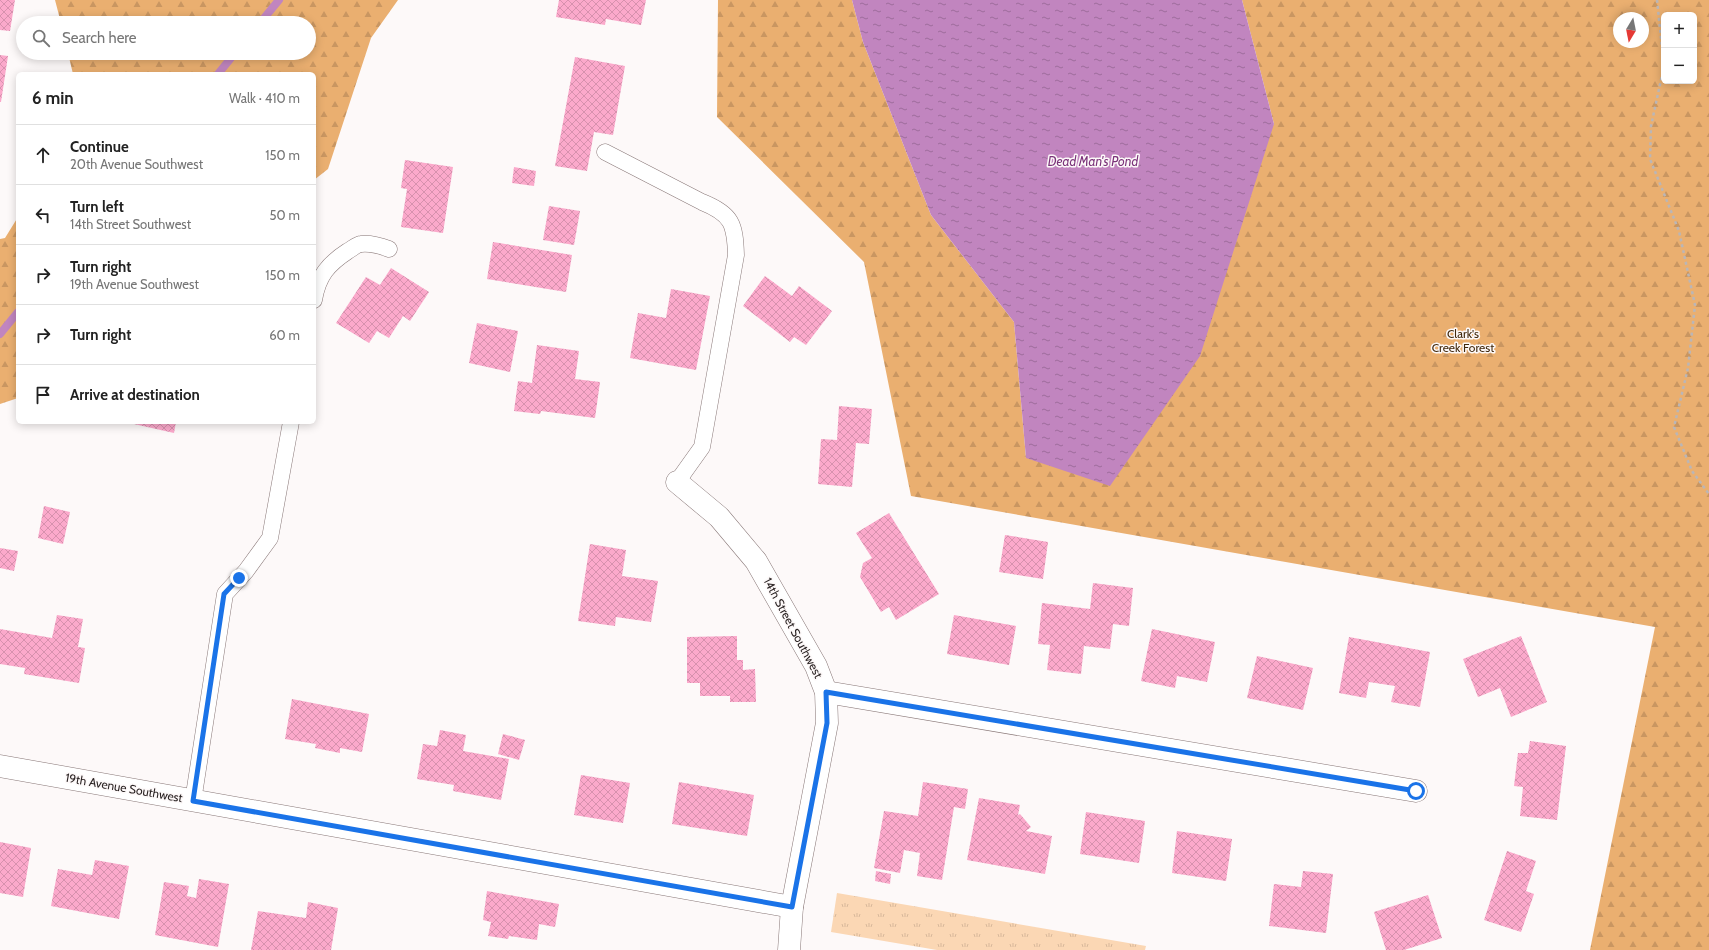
<!DOCTYPE html>
<meta charset="utf-8">
<style>
body{margin:0;font-family:Cabin,sans-serif;background:#f6f6f6;color:#222}
.controls{position:absolute;right:12px;top:12px;display:grid;overflow:hidden;border-radius:6px;box-shadow:0 2px 10px #0003}
.controls button{width:36px;height:36px;display:grid;place-items:center;padding:0;border:0;border-bottom:1px solid #e0e0e0;background:#fff;color:#222;font:20px sans-serif}
.compass{position:absolute;left:1613px;top:12px;width:36px;height:36px;border-radius:50%;background:#fff;box-shadow:0 2px 10px #0003;rotate:190deg}
.stop{position:absolute;width:12px;height:12px;margin:-9px;border:3px solid #1a73e8;border-radius:50%;background:#fff}
.stop.end{background:#1a73e8;border-color:#fff;box-shadow:0 1px 4px #0008}
.list{margin:0;padding:0;list-style:none}
h2{display:flex;justify-content:space-between;align-items:center;height:52px;margin:0;padding:0 16px;font-size:17px}
h2 small{font-size:13px;font-weight:400;color:#767676}
.list li{display:grid;grid-template-columns:26px 1fr auto;gap:12px;align-items:center;box-sizing:border-box;height:60px;padding:0 16px;border-top:1px solid #e0e0e0}
.list b{display:block;font-size:15px;white-space:nowrap}
.list p{margin:0;font-size:13px;white-space:nowrap;color:#767676}
.list em{font-size:13px;font-style:normal;color:#767676}
.icon{flex:none;width:22px;height:22px;fill:none;stroke:currentColor;stroke-width:2;stroke-linecap:round;stroke-linejoin:round}
.map{position:relative;flex:none;width:1709px;height:950px;overflow:hidden}
.search{position:absolute;background:#fff;box-shadow:0 2px 10px #0003;left:16px;top:16px;width:300px;height:44px;display:flex;align-items:center;gap:10px;box-sizing:border-box;padding:0 14px;border-radius:22px;color:#767676;font-size:15px}
.panel{position:absolute;background:#fff;box-shadow:0 2px 10px #0003;left:16px;top:72px;width:300px;height:352px;border-radius:6px}
.map>svg:first-child{display:block}
</style>
<div class="map">
<svg width="1709" height="950" viewBox="0 0 1709 950">
<defs>
<pattern id="grass-tufts" width="24" height="20" patternUnits="userSpaceOnUse"><rect width="24" height="20" fill="#fbd7b4"/><path d="M3 7l-1-3M5 7V3M7 7l1-3M15 17l-1-3M17 17v-4M19 17l1-3" fill="none" stroke="#d7b89a"/></pattern>
<pattern id="forest-firs" width="22" height="20" patternUnits="userSpaceOnUse"><rect width="22" height="20" fill="#eaaf70"/><path d="M5 1l3.5 6h-7zM16 11l3.5 6h-7z" fill="#c99661"/></pattern>
<pattern id="water-ripples" width="26" height="14" patternUnits="userSpaceOnUse"><rect width="26" height="14" fill="#c185bf"/><path d="M2 4q2-2 4 0t4 0M15 11q2-2 4 0t4 0" fill="none" stroke="#9d6c9b"/></pattern>
<pattern id="building-cross-hatch" width="8" height="8" patternUnits="userSpaceOnUse"><rect width="8" height="8" fill="#fba9cb"/><path d="M0 0l8 8M0 8l8-8" fill="none" stroke="#d791ae"/></pattern>
</defs>
<rect width="100%" height="100%" fill="#fdf9f9"/>
<polygon fill="url(#grass-tufts)" points="837,893 1146,946 1145,950 937,950 831,932"/>
<g fill="url(#forest-firs)" fill-rule="evenodd">
<polygon points="55,0 398,0 371,38 328,169 314,180 314,74 73,74 68,53 309,53 309,23 61,23"/>
<path d="M 718,0 L 852,0 L 863,42 L 931,215 L 1014,322 L 1026,458 L 1274,124 L 1242,0 L 1709,0 L 1709,950 L 1590,950 L 1655,627 L 911,496 L 864,262 L 717,117 ZM 1664,15 L 1694,15 L 1694,81 L 1664,81 ZM 1619,18 L 1643,18 L 1643,42 L 1619,42 Z"/>
<polygon points="18,217 18,398 0,404 0,239 5,238"/>
</g>
<polygon fill="url(#water-ripples)" points="852,0 1242,0 1274,124 1200,356 1110,486 1026,458 1014,322 931,215 863,42"/>
<g fill="none" stroke-linecap="round" stroke-linejoin="round">
<g stroke="#c185bf" stroke-width="8">
<polyline points="260,23 279,0"/>
<polyline points="218,74 235,53"/>
<polyline points="0,334 18,312"/>
</g>
</g>
<g fill="url(#building-cross-hatch)">
<polygon points="0,0 15,0 10,31 0,30"/>
<polygon points="559,0 646,0 641,25 606,19 605,25 556,17"/>
<polygon points="0,55 8,56 1,102 0,102"/>
<polygon points="575,57 625,66 613,135 594,132 587,171 555,166"/>
<polygon points="405,160 453,167 443,233 401,227 407,189 401,188"/>
<polygon points="514,167 536,171 534,186 512,183"/>
<polygon points="549,206 580,211 574,245 543,240"/>
<polygon points="493,242 572,255 566,292 487,279"/>
<polygon points="391,268 429,292 410,321 403,316 389,338 377,331 369,343 336,323 366,277 380,285"/>
<polygon points="765,276 792,296 799,286 832,311 806,345 794,337 790,342 743,306"/>
<polygon points="671,289 710,296 696,370 630,358 638,313 666,318"/>
<polygon points="477,323 518,331 510,372 469,363"/>
<polygon points="537,345 579,351 575,379 600,382 595,418 541,411 540,414 514,411 518,381 532,383"/>
<polygon points="839,406 872,409 869,444 856,443 852,487 818,484 821,439 837,440"/>
<polygon points="125,422 176,422 174,433"/>
<polygon points="44,506 70,512 63,544 38,538"/>
<polygon points="889,513 939,594 896,620 889,607 881,612 860,577 863,563 872,558 856,533"/>
<polygon points="1005,535 1048,542 1043,579 999,572"/>
<polygon points="590,544 626,550 622,576 658,581 651,622 616,617 615,626 578,621"/>
<polygon points="0,548 18,551 14,571 0,568"/>
<polygon points="1093,583 1133,588 1129,626 1113,624 1110,649 1084,646 1081,674 1047,670 1050,645 1038,644 1042,603 1090,609"/>
<polygon points="57,615 83,619 78,647 85,648 79,683 24,674 25,668 0,664 0,629 52,638"/>
<polygon points="954,615 1016,626 1009,665 947,654"/>
<polygon points="1152,629 1215,642 1207,682 1177,676 1175,688 1141,681"/>
<polygon points="737,636 737,660 743,660 743,670 755,669 756,702 730,702 730,696 700,696 700,683 687,683 687,637"/>
<polygon points="1521,636 1547,702 1511,717 1500,688 1478,697 1463,659"/>
<polygon points="1349,637 1430,652 1420,707 1391,702 1395,686 1369,682 1366,698 1339,693"/>
<polygon points="1257,656 1313,668 1303,710 1247,698"/>
<polygon points="292,699 369,714 362,752 340,748 340,753 315,748 316,744 285,739"/>
<polygon points="440,730 466,735 463,751 509,759 501,800 453,791 454,785 417,779 423,744 437,746"/>
<polygon points="503,734 525,740 519,760 498,754"/>
<polygon points="1530,741 1566,746 1557,820 1520,816 1523,787 1514,786 1518,753 1528,753"/>
<polygon points="581,775 630,783 623,823 574,815"/>
<polygon points="679,782 754,795 747,836 672,824"/>
<polygon points="923,782 968,789 965,809 954,807 942,880 917,876 920,853 904,850 900,873 874,868 884,811 918,816"/>
<polygon points="979,798 1020,805 1018,815 1020,814 1031,827 1026,831 1052,836 1045,874 967,860"/>
<polygon points="1086,812 1145,821 1139,863 1080,854"/>
<polygon points="1177,831 1232,839 1226,881 1172,873"/>
<polygon points="0,842 31,848 23,897 0,893"/>
<polygon points="1507,851 1536,861 1526,891 1534,894 1521,932 1484,920"/>
<polygon points="95,860 129,866 119,919 51,906 58,869 92,875"/>
<polygon points="876,871 891,874 890,884 875,881"/>
<polygon points="1303,871 1333,874 1326,933 1269,926 1274,884 1301,887"/>
<polygon points="199,879 229,884 218,947 155,935 164,882 189,886 187,896 196,898"/>
<polygon points="487,891 559,904 555,927 539,924 537,940 509,936 508,939 488,936 491,922 483,920"/>
<polygon points="1428,895 1442,938 1404,950 1386,950 1374,912"/>
<polygon points="308,902 338,908 331,950 251,950 258,911 306,918"/>
</g>
<g fill="none" stroke-linecap="round" stroke-linejoin="round">
<g stroke="#877" stroke-width="17">
<g id="service">
<path d="M 605,152 L 702,202 C 732,214 735,224 736,255 L 702,447 L 677,482"/>
<path d="M 314,300 C 318,276 328,264 348,251 C 352,249 357,244 361,244 C 370,243 381,246 389,249"/>
<polyline points="193,801 225,594 246,571 270,538 291,422"/>
</g>
</g>
<g stroke="#877" stroke-width="23">
<g id="minor">
<polyline points="677,482 719,517 756,561 816,666 826,692 827,723 792,907 789,950"/>
<polyline points="826,692 1416,791"/>
<polyline points="0,766 792,907"/>
</g>
</g>
<polyline stroke="#bbb6b6" stroke-width="2.5" stroke-dasharray="3 3" stroke-linecap="butt" points="1657,0 1664,66 1651,126 1650,159 1679,231 1695,305 1688,368 1674,427 1692,471 1709,494"/>
<use href="#service" stroke="#fff" stroke-width="16"/>
<use href="#minor" stroke="#fff" stroke-width="22"/>
</g>
<g fill="none" stroke-linecap="round" stroke-linejoin="round">
<polyline stroke="#1a73e8" stroke-width="5" points="239,578 224,594 193,801 792,907 827,723 826,692 1416,791"/>
</g>
<g text-anchor="middle" stroke-width="3" stroke-linejoin="round" paint-order="stroke">
<g font-size="12" fill="#40280c" stroke="#fdf9f9">
<text x="1463" y="338">Clark's<tspan x="1463" dy="14">Creek Forest</tspan></text>
</g>
<g font-size="12" fill="#2a2323" stroke="#fdf9f9">
<text transform="translate(793 628) rotate(62)" y="4">14th Street Southwest</text>
<text transform="translate(124 788) rotate(10)" y="4">19th Avenue Southwest</text>
</g>
<g font-size="13" font-style="italic" fill="#7b337a" stroke="#fdf9f9">
<text x="1093" y="166">Dead Man's Pond</text>
</g>
</g>
</svg>
<div class="controls">
<button>+</button>
<button>−</button>
</div>
<svg class="compass" viewBox="-18 -18 36 36"><path d="M0-13l5 13h-10z" fill="#e53935"/><path d="M0 13l5-13h-10z" fill="#767676"/></svg>
<div class="stop" style="left:1416px;top:791px"></div>
<div class="stop end" style="left:239px;top:578px"></div>
<div class="search"><svg class="icon" aria-label="search" viewBox="0 0 24 24"><circle cx="10" cy="10" r="6"/><path d="M15 15l6 6"/></svg>Search here</div>
<section class="panel">
<h2>6 min<small>Walk · 410 m</small></h2>
<ul class="list">
<li><svg class="icon" aria-label="ahead" viewBox="0 0 24 24"><path d="M12 20V5M6 11l6-6 6 6"/></svg><div><b>Continue</b><p>20th Avenue Southwest</p></div><em>150 m</em></li>
<li><svg class="icon" aria-label="left" viewBox="0 0 24 24"><path d="M17 20v-9H6M10 6l-5 5 5 5"/></svg><div><b>Turn left</b><p>14th Street Southwest</p></div><em>50 m</em></li>
<li><svg class="icon" aria-label="right" viewBox="0 0 24 24"><path d="M7 20v-9h11M14 6l5 5-5 5"/></svg><div><b>Turn right</b><p>19th Avenue Southwest</p></div><em>150 m</em></li>
<li><svg class="icon" aria-label="right" viewBox="0 0 24 24"><path d="M7 20v-9h11M14 6l5 5-5 5"/></svg><div><b>Turn right</b></div><em>60 m</em></li>
<li><svg class="icon" aria-label="arrive" viewBox="0 0 24 24"><path d="M6 21V4h12l-3 4 3 4H6"/></svg><div><b>Arrive at destination</b></div></li>
</ul>
</section>
</div>
